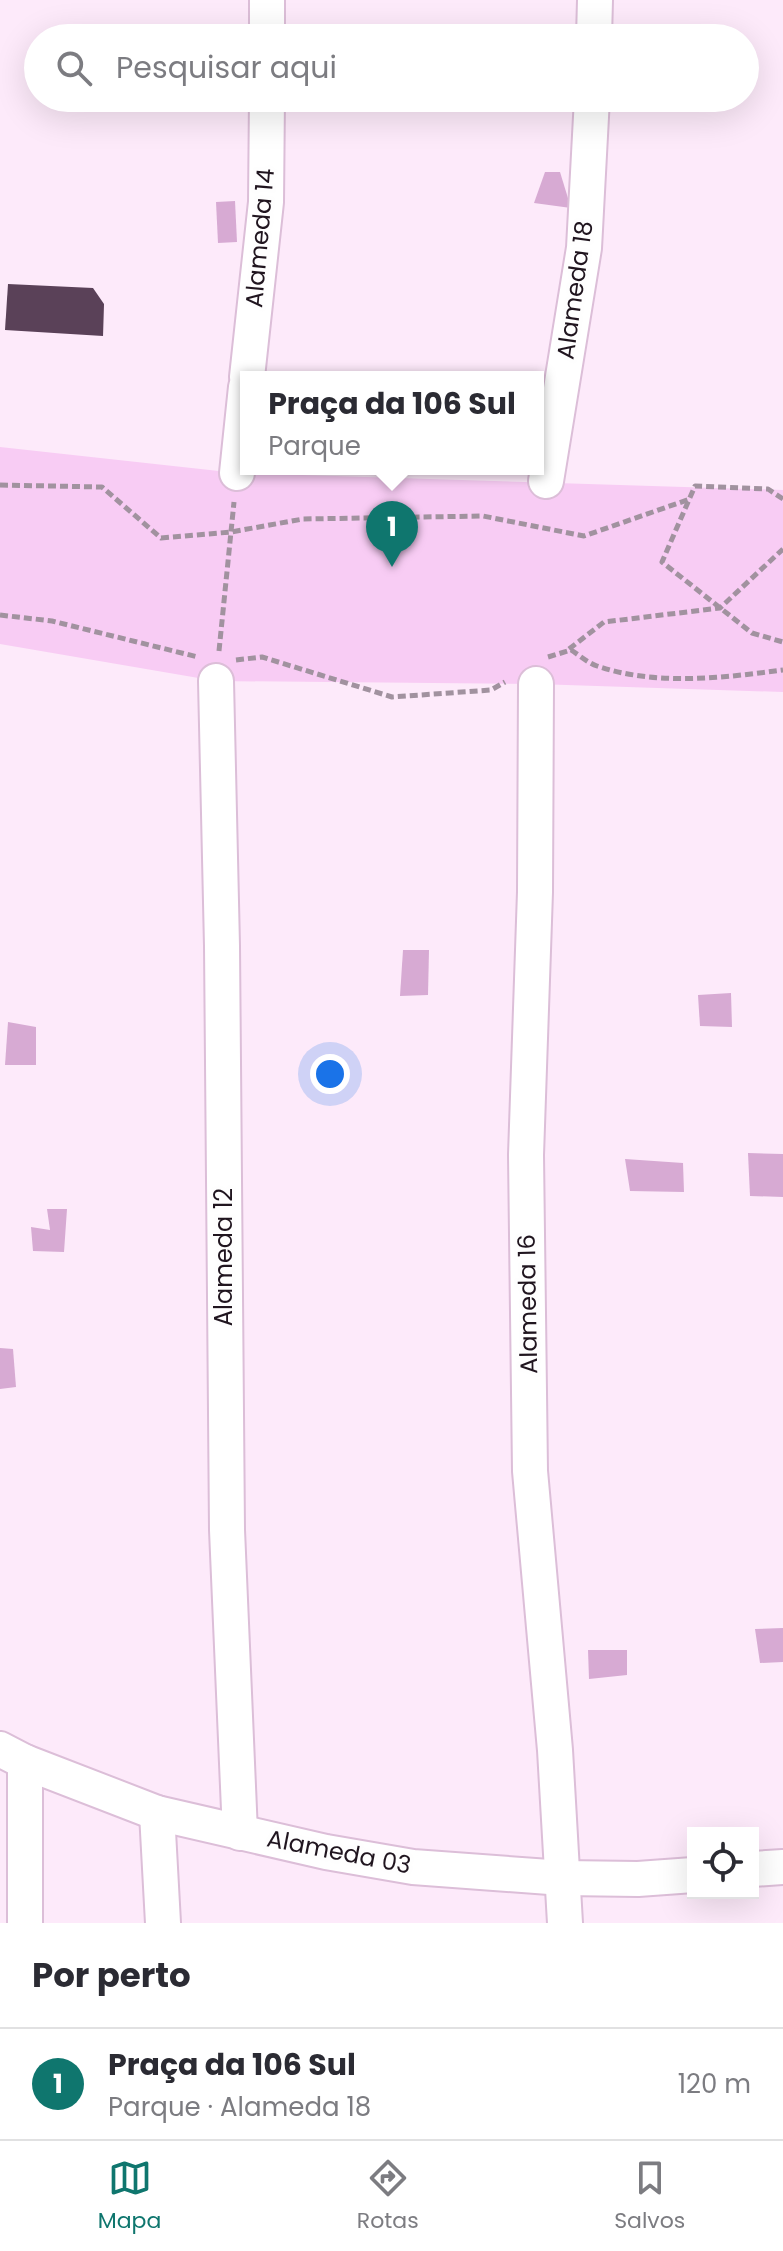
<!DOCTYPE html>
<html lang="pt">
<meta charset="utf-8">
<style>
body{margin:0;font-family:Poppins,sans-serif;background:#f2f2f3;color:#2b2b33}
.controls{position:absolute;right:24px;bottom:24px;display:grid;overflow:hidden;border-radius:0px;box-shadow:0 8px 32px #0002}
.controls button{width:72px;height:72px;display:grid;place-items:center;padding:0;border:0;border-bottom:2px solid #e1e1e2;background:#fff;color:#2b2b33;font:40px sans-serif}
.you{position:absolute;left:330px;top:1074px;width:28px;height:28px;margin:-20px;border:6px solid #fff;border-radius:50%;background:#1a73e8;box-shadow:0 0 0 12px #1a73e833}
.badge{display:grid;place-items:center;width:52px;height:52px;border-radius:50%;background:#0f766e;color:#fff;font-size:26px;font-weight:700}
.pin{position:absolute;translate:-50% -66px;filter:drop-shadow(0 2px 4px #0008)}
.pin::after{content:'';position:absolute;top:42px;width:28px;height:24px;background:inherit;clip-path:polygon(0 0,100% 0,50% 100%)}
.popup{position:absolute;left:240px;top:371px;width:304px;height:104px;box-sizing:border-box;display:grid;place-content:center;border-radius:0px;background:#fff;filter:drop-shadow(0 2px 6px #0005);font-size:26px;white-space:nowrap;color:#7c7c81}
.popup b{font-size:30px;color:#2b2b33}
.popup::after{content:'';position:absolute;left:50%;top:100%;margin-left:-16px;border:16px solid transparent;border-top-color:#fff}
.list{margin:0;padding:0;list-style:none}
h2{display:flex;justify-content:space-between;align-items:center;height:104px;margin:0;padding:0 32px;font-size:34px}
h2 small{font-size:26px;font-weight:400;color:#7c7c81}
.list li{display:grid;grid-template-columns:52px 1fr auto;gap:24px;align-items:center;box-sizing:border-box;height:112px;padding:0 32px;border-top:2px solid #e1e1e2}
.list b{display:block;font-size:30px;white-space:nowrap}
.list p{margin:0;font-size:26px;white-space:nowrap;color:#7c7c81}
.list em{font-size:26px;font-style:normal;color:#7c7c81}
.icon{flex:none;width:44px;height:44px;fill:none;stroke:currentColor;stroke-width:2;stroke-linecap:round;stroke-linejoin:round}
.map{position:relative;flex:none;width:783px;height:1923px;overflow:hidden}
.search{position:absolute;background:#fff;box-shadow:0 8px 32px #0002;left:24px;right:24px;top:24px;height:88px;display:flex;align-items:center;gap:20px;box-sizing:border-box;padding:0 28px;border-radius:44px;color:#7c7c81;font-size:30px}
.sheet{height:216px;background:#fff}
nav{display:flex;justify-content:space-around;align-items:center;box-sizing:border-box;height:112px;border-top:2px solid #e1e1e2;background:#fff;font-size:22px;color:#7c7c81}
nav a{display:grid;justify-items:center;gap:4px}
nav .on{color:#0f766e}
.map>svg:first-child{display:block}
</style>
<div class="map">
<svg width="783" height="1923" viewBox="0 0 783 1923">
<rect width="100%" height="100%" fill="#fdeafa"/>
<polygon fill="#f8ccf4" points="0,447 237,473 783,490 783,692 536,684 216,681 0,644"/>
<g fill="#d7aad3">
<polygon points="545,172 560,172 571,208 534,203"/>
<polygon points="235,201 237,242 218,243 216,202"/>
<polygon points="403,950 429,950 428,995 400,996"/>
<polygon points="731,993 732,1027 700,1026 698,995"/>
<polygon points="8,1022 36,1027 36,1065 5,1065"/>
<polygon points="748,1153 783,1154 783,1197 750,1196"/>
<polygon points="625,1159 683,1163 684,1192 630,1191"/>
<polygon points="47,1209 67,1209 64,1252 33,1251 31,1227 50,1230"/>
<polygon points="0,1348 13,1349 16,1387 0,1389"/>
<polygon points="783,1628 783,1662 760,1663 755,1629"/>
<polygon points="588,1650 627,1650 627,1675 589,1679"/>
</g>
<polygon fill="#5a4158" points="8,284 93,288 104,304 103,336 5,330"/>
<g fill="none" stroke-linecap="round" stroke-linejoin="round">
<g stroke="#dcbed8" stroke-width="38">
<g id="minor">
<polyline points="267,38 267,0"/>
<polyline points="594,38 595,0"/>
<polyline points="247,377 266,202 267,98"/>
<polyline points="237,473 246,387"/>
<polyline points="546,481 584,248 592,98"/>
<polyline points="216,681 222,946 227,1530 240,1833"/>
<polyline points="536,684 535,892 526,1155 530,1471 555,1750 565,1923"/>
<polyline points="0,1749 25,1762 157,1813 326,1852 413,1867 563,1878 638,1879 693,1875"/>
<polyline points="25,1762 25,1923"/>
<polyline points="157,1813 163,1923"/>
<polyline points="753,1869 783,1867"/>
</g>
</g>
<g stroke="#a1929f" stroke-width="5" stroke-dasharray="8 4" stroke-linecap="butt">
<polyline points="0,485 102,487 161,538 231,532 303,519 483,516 584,536 690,499"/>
<polyline points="783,499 768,489 695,486 662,562 752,633 783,642"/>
<polyline points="0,615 52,621 198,657"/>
<polyline points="569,649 604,622 720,608 783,549"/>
<polyline points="219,651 234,502"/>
<path d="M 548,657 L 571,650 C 579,655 588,663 597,666 C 656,686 722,678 783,670"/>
<polyline points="236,660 262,657 392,697 491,690 505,682"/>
</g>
<use href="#minor" stroke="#fff" stroke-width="34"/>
</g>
<g text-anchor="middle" stroke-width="8" stroke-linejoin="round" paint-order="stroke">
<g font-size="24" fill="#20151f" stroke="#fefefe">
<text transform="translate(260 238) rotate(-85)" y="8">Alameda 14</text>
<text transform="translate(575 290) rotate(-82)" y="8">Alameda 18</text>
<text transform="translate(224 1257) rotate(-90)" y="8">Alameda 12</text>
<text transform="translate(528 1304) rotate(-91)" y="8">Alameda 16</text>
<text transform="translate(339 1852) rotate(11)" y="8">Alameda 03</text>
</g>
</g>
</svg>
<div class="controls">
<button><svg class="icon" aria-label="locate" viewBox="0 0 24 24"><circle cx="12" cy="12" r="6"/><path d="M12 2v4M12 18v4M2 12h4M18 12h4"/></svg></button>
</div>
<div class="you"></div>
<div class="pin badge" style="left:392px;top:567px">1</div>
<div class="popup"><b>Praça da 106 Sul</b>Parque</div>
<div class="search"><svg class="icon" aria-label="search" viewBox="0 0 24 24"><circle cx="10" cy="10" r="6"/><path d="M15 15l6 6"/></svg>Pesquisar aqui</div>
</div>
<section class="sheet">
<h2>Por perto<small></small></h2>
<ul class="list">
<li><span class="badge">1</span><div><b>Praça da 106 Sul</b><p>Parque · Alameda 18</p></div><em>120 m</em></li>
</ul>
</section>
<nav>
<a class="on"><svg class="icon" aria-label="map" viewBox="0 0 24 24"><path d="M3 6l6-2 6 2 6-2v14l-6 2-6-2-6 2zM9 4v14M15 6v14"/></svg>Mapa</a>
<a><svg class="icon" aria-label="directions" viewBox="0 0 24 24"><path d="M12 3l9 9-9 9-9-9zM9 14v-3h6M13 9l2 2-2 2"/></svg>Rotas</a>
<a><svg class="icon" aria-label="saved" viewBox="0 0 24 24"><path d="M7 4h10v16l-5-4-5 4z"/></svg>Salvos</a>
</nav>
